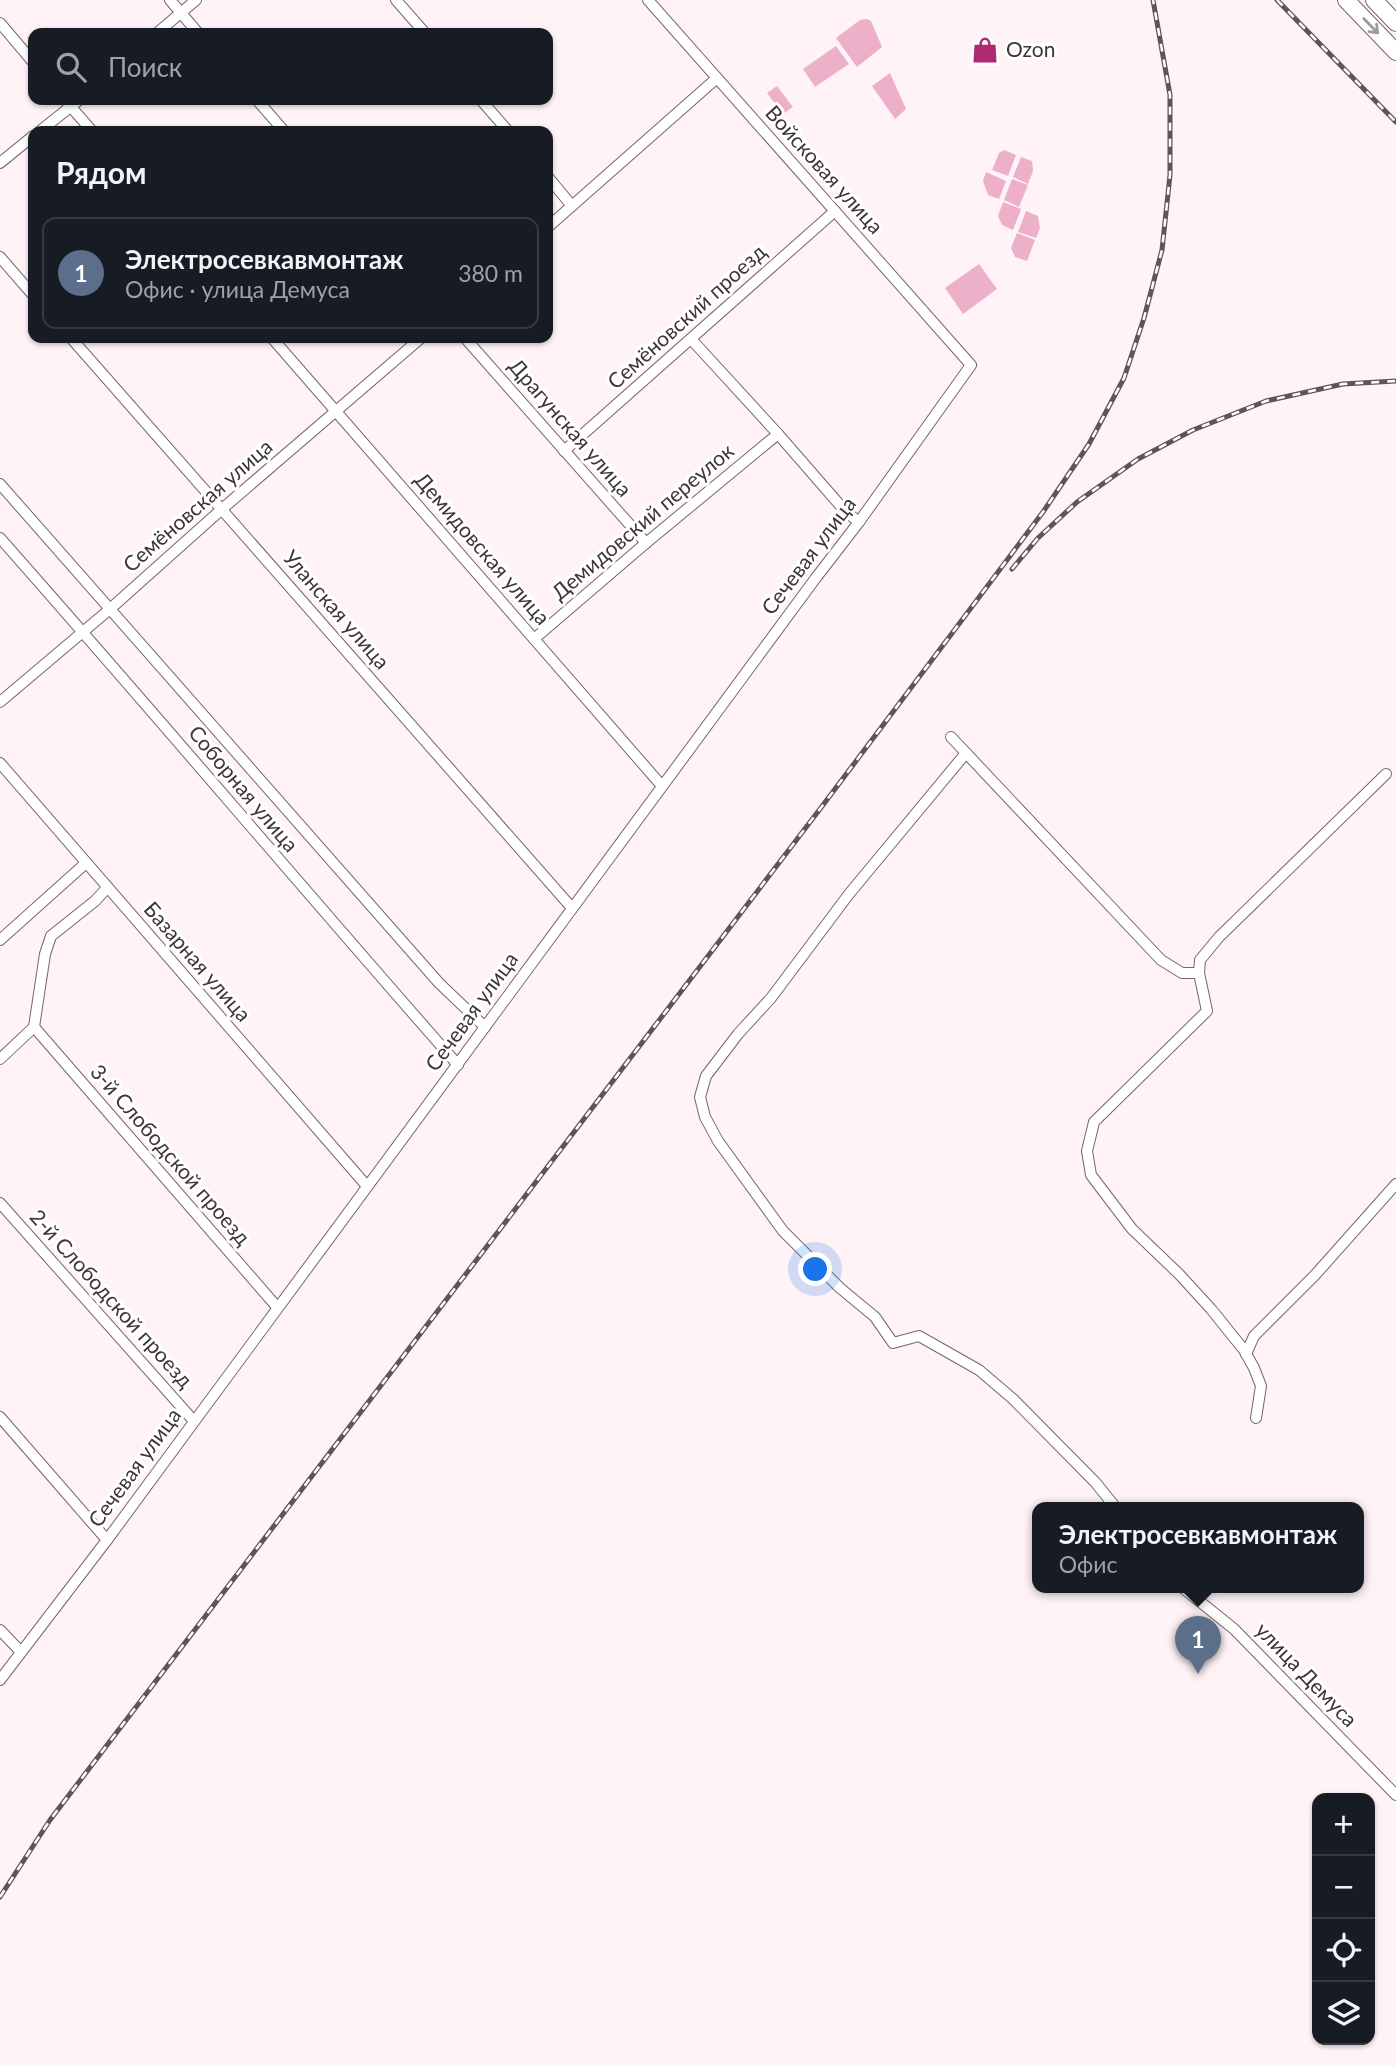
<!DOCTYPE html>
<html lang="ru">
<meta charset="utf-8">
<style>
body{margin:0;font-family:Lato,sans-serif;background:#242831;color:#f1f3f6}
.controls{position:absolute;right:21px;bottom:21px;display:grid;overflow:hidden;border-radius:14px;box-shadow:0 2px 5px #0004}
.controls button{width:63px;height:63px;display:grid;place-items:center;padding:0;border:0;border-bottom:2px solid #363941;background:#171b24;color:#f1f3f6;font:35px sans-serif}
.you{position:absolute;left:816px;top:1270px;width:24px;height:24px;margin:-18px;border:5px solid #fff;border-radius:50%;background:#1a73e8;box-shadow:0 0 0 10px #1a73e833}
.badge{display:grid;place-items:center;width:46px;height:46px;border-radius:50%;background:#0f766e;color:#fff;font-size:23px;font-weight:700}
.pin{position:absolute;translate:-50% -58px;filter:drop-shadow(0 2px 4px #0008)}
.pin::after{content:'';position:absolute;top:37px;width:24px;height:21px;background:inherit;clip-path:polygon(0 0,100% 0,50% 100%)}
.popup{position:absolute;left:1032px;top:1502px;width:332px;height:91px;box-sizing:border-box;display:grid;place-content:center;border-radius:14px;background:#171b24;filter:drop-shadow(0 2px 5px #0005);font-size:23px;white-space:nowrap;color:#9ea1a6}
.popup b{font-size:26px;color:#f1f3f6}
.popup::after{content:'';position:absolute;left:50%;top:100%;margin-left:-14px;border:14px solid transparent;border-top-color:#171b24}
.list{margin:0;padding:0;list-style:none}
h2{display:flex;justify-content:space-between;align-items:center;height:91px;margin:0;padding:0 28px;font-size:30px}
h2 small{font-size:23px;font-weight:400;color:#9ea1a6}
.list li{display:grid;grid-template-columns:46px 1fr auto;gap:21px;align-items:center;box-sizing:border-box;height:112px;margin:0 14px 14px;padding:0 14px;border:2px solid #363941;border-radius:14px}
.list b{display:block;font-size:26px;white-space:nowrap}
.list p{margin:0;font-size:23px;white-space:nowrap;color:#9ea1a6}
.list em{font-size:23px;font-style:normal;color:#9ea1a6}
.icon{flex:none;width:38px;height:38px;fill:none;stroke:currentColor;stroke-width:2;stroke-linecap:round;stroke-linejoin:round}
.map{position:relative;flex:none;width:1396px;height:2066px;overflow:hidden}
.search{position:absolute;background:#171b24;box-shadow:0 2px 5px #0004;left:28px;top:28px;width:525px;height:77px;display:flex;align-items:center;gap:18px;box-sizing:border-box;padding:0 24px;border-radius:14px;color:#9ea1a6;font-size:26px}
.panel{position:absolute;background:#171b24;box-shadow:0 2px 5px #0004;left:28px;top:126px;width:525px;height:217px;border-radius:14px}
.map>svg:first-child{display:block}
</style>
<div class="map">
<svg width="1396" height="2066" viewBox="0 0 1396 2066">
<rect width="100%" height="100%" fill="#fff3f7"/>
<g fill="#ecb0c9">
<polygon points="867,19 871,21 882,47 857,67 836,38 860,20"/>
<polygon points="836,46 849,64 815,87 803,69"/>
<polygon points="890,73 906,109 895,119 872,86"/>
<polygon points="777,86 793,107 783,114 767,93"/>
<polygon points="1004,150 1016,155 1008,176 992,170 999,153"/>
<polygon points="1021,157 1032,161 1033,171 1028,184 1013,177"/>
<polygon points="986,172 1006,181 999,199 988,195 983,181"/>
<polygon points="1012,179 1028,185 1019,207 1004,200"/>
<polygon points="1003,202 1021,209 1013,230 1002,225 998,216"/>
<polygon points="1026,211 1038,216 1040,228 1036,238 1018,232"/>
<polygon points="1017,233 1035,240 1027,261 1015,257 1011,248"/>
<polygon points="979,264 997,289 963,314 945,288"/>
</g>
<g fill="none" stroke-linecap="round" stroke-linejoin="round">
<g stroke="#76666c" stroke-width="12">
<g id="street">
<polyline points="170,0 198,33"/>
<polyline points="396,0 425,33"/>
<polyline points="0,23 33,62"/>
<polyline points="157,33 196,0"/>
<polyline points="65,100 92,131"/>
<polyline points="257,100 284,131"/>
<polyline points="481,100 508,131"/>
<polyline points="40,131 79,100"/>
<polyline points="0,163 33,136"/>
<polyline points="548,177 572,206"/>
<polyline points="548,227 717,78"/>
<polyline points="0,257 33,295"/>
<polyline points="71,338 572,908"/>
<polyline points="272,338 662,786"/>
<polyline points="465,338 646,543"/>
<polyline points="691,339 778,434 845,511 859,522"/>
<polyline points="564,451 835,211"/>
<polyline points="0,484 439,983 485,1027"/>
<path d="M 0,538 C 154,712 304,890 458,1065"/>
<polyline points="534,639 646,543 778,434"/>
<polyline points="0,702 110,609 222,509 421,338"/>
<polyline points="951,737 1161,960 1182,973 1199,973"/>
<polyline points="966,753 849,894 771,998 738,1034 706,1076 700,1097 705,1117 718,1141 783,1231 840,1288 875,1317 893,1343 919,1336 979,1370 1013,1399 1095,1482 1116,1508"/>
<polyline points="0,763 366,1185"/>
<polyline points="0,940 86,863"/>
<polyline points="34,1027 277,1307"/>
<polyline points="0,1059 34,1027 45,954 51,936 95,901 107,888"/>
<polyline points="0,1203 193,1420"/>
<polyline points="1246,1354 1254,1336 1315,1275 1396,1184"/>
<polyline points="0,1417 107,1540"/>
<polyline points="1256,1418 1261,1386 1254,1368 1244,1350 1211,1309 1179,1274 1132,1229 1091,1175 1087,1151 1094,1122 1207,1011 1199,973 1200,960 1219,937 1386,774"/>
<polyline points="1183,1588 1234,1629 1396,1795"/>
<polyline points="0,1630 21,1652"/>
<polyline points="0,1680 107,1540 815,579 859,522 971,365 648,0"/>
</g>
</g>
<g stroke="#76666c" stroke-width="18">
<g id="secondary">
<polyline points="1346,0 1396,52"/>
<polyline points="1374,0 1396,23"/>
</g>
</g>
<use href="#street" stroke="#fff" stroke-width="10"/>
<use href="#secondary" stroke="#fff" stroke-width="16"/>
<g stroke="#5e5559" stroke-width="5">
<g id="rail">
<polyline points="1277,0 1396,122"/>
<polyline points="1012,569 1038,538 1077,502 1138,459 1193,430 1266,401 1343,384 1396,381"/>
<polyline points="0,1897 50,1820 820,809 1043,512 1089,444 1124,378 1144,318 1162,250 1170,175 1170,95 1153,0"/>
</g>
</g>
<use href="#rail" stroke="#fff" stroke-width="2.5" stroke-dasharray="8" stroke-linecap="butt"/>
</g>
<defs><path id="oneway-shaft" d="M-6 0H5M1.5-3L5.5 0L1.5 3" fill="none" stroke-width="1.6" stroke-linecap="round" stroke-linejoin="round" transform="scale(1.75)"/></defs>
<use stroke="#9e9a9c" href="#oneway-shaft" transform="translate(1371 26) rotate(46)"/>
<defs>
<g id="shop-bare" transform="scale(2.1)"><path d="M-5-2.5h2.3a2.7 3.5 0 0 1 5.4 0H5L5.5 6h-11ZM-1.5-2.5h3a1.5 2.3 0 0 0-3 0Z" fill="#ad2970" stroke="#fff" stroke-width="2.5" paint-order="stroke"/></g>
</defs>
<g fill-rule="evenodd">
<use href="#shop-bare" x="985" y="50"/>
</g>
<g text-anchor="middle" stroke-width="6" stroke-linejoin="round" paint-order="stroke">
<g font-size="21" fill="#3d3538" stroke="#fff" text-anchor="start">
<text x="1006" y="57">Ozon</text>
</g>
<g font-size="21" fill="#3d3538" stroke="#fff">
<text transform="translate(824 170) rotate(48)" y="7">Войсковая улица</text>
<text transform="translate(687 317) rotate(-42)" y="7">Семёновский проезд</text>
<text transform="translate(570 428) rotate(49)" y="7">Драгунская улица</text>
<text transform="translate(198 506) rotate(-41)" y="7">Семёновская улица</text>
<text transform="translate(643 522) rotate(-40)" y="7">Демидовский переулок</text>
<text transform="translate(482 549) rotate(49)" y="7">Демидовская улица</text>
<text transform="translate(809 556) rotate(-53)" y="7">Сечевая улица</text>
<text transform="translate(336 610) rotate(49)" y="7">Уланская улица</text>
<text transform="translate(243 789) rotate(50)" y="7">Соборная улица</text>
<text transform="translate(197 962) rotate(49)" y="7">Базарная улица</text>
<text transform="translate(472 1012) rotate(-54)" y="7">Сечевая улица</text>
<text transform="translate(170 1155) rotate(49)" y="7">3-й Слободской проезд</text>
<text transform="translate(111 1299) rotate(48)" y="7">2-й Слободской проезд</text>
<text transform="translate(135 1468) rotate(-54)" y="7">Сечевая улица</text>
<text transform="translate(1306 1675) rotate(46)" y="7">улица Демуса</text>
</g>
</g>
</svg>
<div class="controls">
<button>+</button>
<button>−</button>
<button><svg class="icon" aria-label="locate" viewBox="0 0 24 24"><circle cx="12" cy="12" r="6"/><path d="M12 2v4M12 18v4M2 12h4M18 12h4"/></svg></button>
<button><svg class="icon" aria-label="layers" viewBox="0 0 24 24"><path d="M12 4l9 5-9 5-9-5zM3 14l9 5 9-5"/></svg></button>
</div>
<div class="you"></div>
<div class="pin badge" style="left:1198px;top:1674px;background:#5c6f8a">1</div>
<div class="popup"><b>Электросевкавмонтаж</b>Офис</div>
<div class="search"><svg class="icon" aria-label="search" viewBox="0 0 24 24"><circle cx="10" cy="10" r="6"/><path d="M15 15l6 6"/></svg>Поиск</div>
<section class="panel">
<h2>Рядом<small></small></h2>
<ul class="list">
<li><span class="badge" style="background:#5c6f8a">1</span><div><b>Электросевкавмонтаж</b><p>Офис · улица Демуса</p></div><em>380 m</em></li>
</ul>
</section>
</div>
